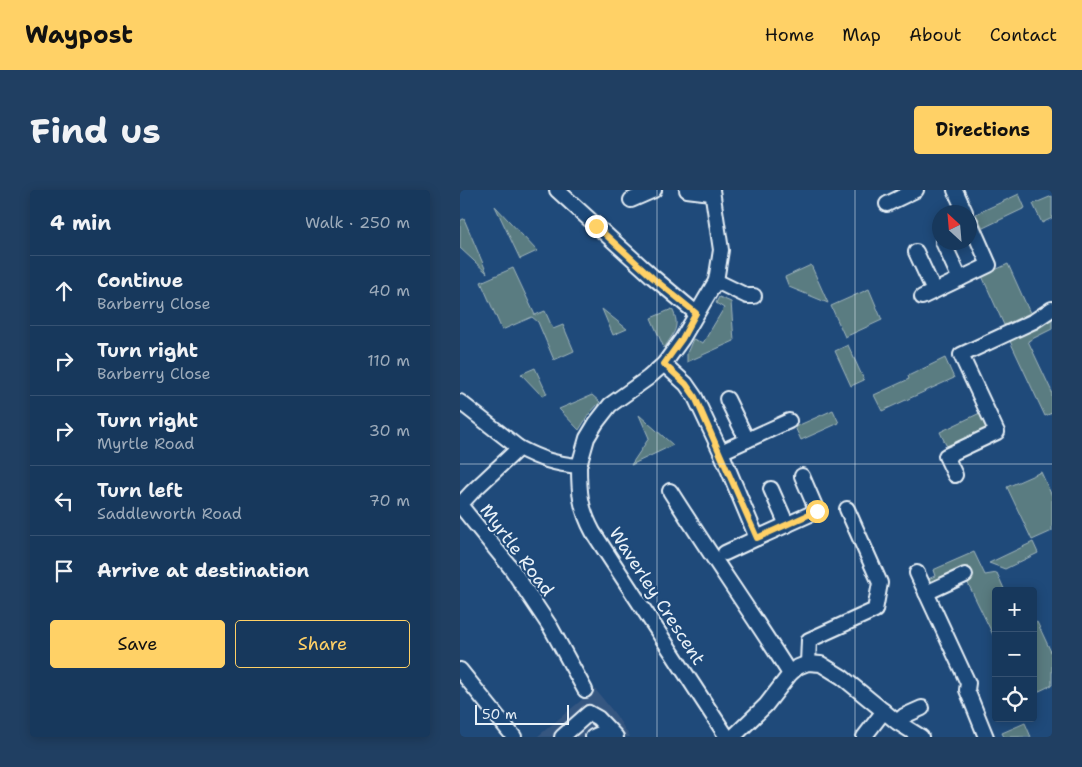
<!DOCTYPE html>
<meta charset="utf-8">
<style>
body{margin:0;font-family:"Shantell Sans",sans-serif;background:#203f62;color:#f1f3f6}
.controls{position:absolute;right:15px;bottom:15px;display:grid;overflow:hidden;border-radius:5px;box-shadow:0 2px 12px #0003}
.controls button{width:45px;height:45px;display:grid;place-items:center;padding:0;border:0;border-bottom:1px solid #365272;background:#17385c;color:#f1f3f6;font:25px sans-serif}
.compass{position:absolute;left:472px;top:15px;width:45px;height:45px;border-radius:50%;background:#17385c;box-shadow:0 2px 12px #0003;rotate:334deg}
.scale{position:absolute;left:15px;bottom:12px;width:94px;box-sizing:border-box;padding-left:5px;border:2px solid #e8f1f8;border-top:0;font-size:14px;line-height:18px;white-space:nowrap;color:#e8f1f8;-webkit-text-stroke:4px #1f4a7a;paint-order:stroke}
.stop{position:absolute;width:15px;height:15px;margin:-11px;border:4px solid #ffd166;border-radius:50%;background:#fff}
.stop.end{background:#ffd166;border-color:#fff;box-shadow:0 1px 5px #0008}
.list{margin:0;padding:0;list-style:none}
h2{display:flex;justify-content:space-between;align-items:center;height:65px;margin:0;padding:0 20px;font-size:21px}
h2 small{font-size:16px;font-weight:400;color:#9eacbb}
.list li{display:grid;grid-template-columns:32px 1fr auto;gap:15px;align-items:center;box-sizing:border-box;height:70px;padding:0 20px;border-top:1px solid #365272}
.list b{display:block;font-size:19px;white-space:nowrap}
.list p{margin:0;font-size:16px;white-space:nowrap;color:#9eacbb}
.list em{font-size:16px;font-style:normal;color:#9eacbb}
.actions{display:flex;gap:10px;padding:15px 20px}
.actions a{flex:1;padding:11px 0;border:1px solid #ffd166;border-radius:5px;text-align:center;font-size:18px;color:#ffd166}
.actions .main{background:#ffd166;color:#111}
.icon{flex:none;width:28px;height:28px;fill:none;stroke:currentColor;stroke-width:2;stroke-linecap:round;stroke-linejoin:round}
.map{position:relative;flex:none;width:592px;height:547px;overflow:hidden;border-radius:5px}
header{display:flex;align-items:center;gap:30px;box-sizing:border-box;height:70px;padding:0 25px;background:#ffd166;color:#111}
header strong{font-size:24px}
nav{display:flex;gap:28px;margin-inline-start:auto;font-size:18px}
.intro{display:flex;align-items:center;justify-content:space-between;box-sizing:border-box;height:120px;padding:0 30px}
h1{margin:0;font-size:35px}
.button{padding:12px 22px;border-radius:5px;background:#ffd166;color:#111;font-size:18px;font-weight:700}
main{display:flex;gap:30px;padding:0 30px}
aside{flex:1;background:#17385c;border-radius:5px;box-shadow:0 2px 12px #0003}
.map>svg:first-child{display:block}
</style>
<header>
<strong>Waypost</strong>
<nav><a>Home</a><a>Map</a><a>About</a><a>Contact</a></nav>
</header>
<div class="intro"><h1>Find us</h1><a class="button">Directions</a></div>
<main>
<aside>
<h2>4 min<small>Walk · 250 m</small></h2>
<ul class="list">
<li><svg class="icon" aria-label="ahead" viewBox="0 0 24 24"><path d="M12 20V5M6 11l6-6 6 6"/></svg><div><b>Continue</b><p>Barberry Close</p></div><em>40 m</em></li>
<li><svg class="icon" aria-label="right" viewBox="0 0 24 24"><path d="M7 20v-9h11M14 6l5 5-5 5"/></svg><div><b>Turn right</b><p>Barberry Close</p></div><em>110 m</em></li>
<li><svg class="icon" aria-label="right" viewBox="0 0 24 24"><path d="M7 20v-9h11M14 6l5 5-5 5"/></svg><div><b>Turn right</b><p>Myrtle Road</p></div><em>30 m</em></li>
<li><svg class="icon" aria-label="left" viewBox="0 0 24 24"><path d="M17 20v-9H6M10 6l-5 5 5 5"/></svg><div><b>Turn left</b><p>Saddleworth Road</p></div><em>70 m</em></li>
<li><svg class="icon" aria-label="arrive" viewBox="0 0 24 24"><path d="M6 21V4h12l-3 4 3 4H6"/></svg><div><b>Arrive at destination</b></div></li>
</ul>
<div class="actions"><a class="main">Save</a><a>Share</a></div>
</aside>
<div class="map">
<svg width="592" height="547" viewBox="0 0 592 547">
<rect width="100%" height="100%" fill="#1f4a7a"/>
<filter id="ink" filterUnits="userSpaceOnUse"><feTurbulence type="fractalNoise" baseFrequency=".02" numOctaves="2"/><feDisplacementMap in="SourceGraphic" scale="10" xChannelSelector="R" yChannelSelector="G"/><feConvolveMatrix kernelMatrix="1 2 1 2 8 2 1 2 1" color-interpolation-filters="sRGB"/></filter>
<g filter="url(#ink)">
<polygon fill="#365680" points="135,499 155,524 170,547 77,547"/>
<g fill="#5a7c81" stroke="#a1b6bc">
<polygon points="559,4 565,18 523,38 516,24"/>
<polygon points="592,6 592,28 582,33 573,14"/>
<polygon points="35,16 77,61 60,69"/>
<polygon points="3,29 4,29 27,83 0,58 0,31"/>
<polygon points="548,74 570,123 544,135 522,86"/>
<polygon points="351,75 368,113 329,97 325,87"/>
<polygon points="53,78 75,125 85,121 93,139 103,135 114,161 94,170 78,132 72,127 42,140 21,92"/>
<polygon points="409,99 422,130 385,147 371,116"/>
<polygon points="259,107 271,112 274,151 227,172 227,163 233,149 243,153 264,118 256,113"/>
<polygon points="142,119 167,139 153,145"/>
<path d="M 212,119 C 221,136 214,143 204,158 L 191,128 Z"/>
<polygon points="592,126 592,139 568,151 592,202 592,223 585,226 549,149"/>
<polygon points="388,155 404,190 391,196 375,161"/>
<polygon points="485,168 494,188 422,221 414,205 449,189 448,186"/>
<polygon points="75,178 87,204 82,206 61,184"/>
<polygon points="132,205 140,212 129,224 119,240 99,219"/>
<polygon points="373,220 379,233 341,250 335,237"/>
<polygon points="522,222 528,238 524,244 494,258 486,255 480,242"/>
<polygon points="179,225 213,255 171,275 189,248"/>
<polygon points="581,282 592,306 592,341 572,350 547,297"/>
<polygon points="573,352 578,363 545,379 529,373"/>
<polygon points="514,362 525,385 537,383 545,401 536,401 536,451 502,381 472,395 466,390 475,386 473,380"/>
<polygon points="577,432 592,464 592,495 573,504 573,434"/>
<polygon points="565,533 571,547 544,547 542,543"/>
</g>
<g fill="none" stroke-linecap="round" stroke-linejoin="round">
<g stroke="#e8f1f8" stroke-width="18">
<g id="minor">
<polyline points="97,0 193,87 236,123"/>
<polyline points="227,0 251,3"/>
<polyline points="495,0 505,22"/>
<polyline points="171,10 194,0"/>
<polyline points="427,14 456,0"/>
<polyline points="483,52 500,89"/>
<polyline points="456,62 474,101"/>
<polyline points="256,91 287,106 294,106"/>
<polyline points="462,107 529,75 510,32"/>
<polyline points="204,174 226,194 235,207 261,262 297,348 357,321 342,286"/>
<polyline points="267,209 287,250"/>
<polyline points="0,212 59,258"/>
<polyline points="261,262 329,231"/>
<path d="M 119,276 C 119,302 120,318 133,342 L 267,547"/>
<polyline points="495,285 486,266 537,242 501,165 574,131 592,119"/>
<polyline points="311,299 327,335"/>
<path d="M 210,301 C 249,363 291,422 330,484"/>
<polyline points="265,363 297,348"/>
<polyline points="457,383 508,493 507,500 526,547"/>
<polyline points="466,403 505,385"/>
<polyline points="348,473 349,450 415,420 420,393 387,319"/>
<polyline points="0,480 54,547"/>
<path d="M 125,500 L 91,438 L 51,378 L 0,315 L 12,302 L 59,258 C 80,269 95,274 119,276 L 127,248 L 136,233 L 150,215 L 188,188 L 204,174 L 222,149 L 256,91 L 261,60 L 252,0"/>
<polyline points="437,532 444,526 462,518"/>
<polyline points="102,547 129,523 138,528 156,547"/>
<path d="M 133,547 C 139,544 145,541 150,547"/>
<polyline points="273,547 306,515 330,484 338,477 348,473 361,474 382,487 437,532 461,547"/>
<polyline points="404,547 424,521"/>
</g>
</g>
<use href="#minor" stroke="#1f4a7a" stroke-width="14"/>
</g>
</g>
<g fill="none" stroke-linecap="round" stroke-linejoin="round" filter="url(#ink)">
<polyline stroke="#ffd166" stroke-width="6" points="136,36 193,88 236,123 222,149 204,174 226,194 235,207 297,348 357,321"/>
</g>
<path fill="none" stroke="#e8f1f8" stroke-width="1" stroke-opacity="0.55" d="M 197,0 L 197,547M 395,0 L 395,547M 0,274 L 592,274"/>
<g text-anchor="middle" stroke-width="4.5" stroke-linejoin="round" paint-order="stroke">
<g font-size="18" fill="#e8f1f8" stroke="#1f4a7a">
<text transform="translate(57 360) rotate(53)" y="6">Myrtle Road</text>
<text transform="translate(197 406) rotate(57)" y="6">Waverley Crescent</text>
</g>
</g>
</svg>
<div class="controls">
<button>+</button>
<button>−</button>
<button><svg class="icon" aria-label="locate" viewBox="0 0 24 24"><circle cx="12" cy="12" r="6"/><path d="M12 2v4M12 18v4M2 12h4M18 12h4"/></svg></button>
</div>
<svg class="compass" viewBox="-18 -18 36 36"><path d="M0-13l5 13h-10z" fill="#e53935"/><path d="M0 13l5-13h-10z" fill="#9eacbb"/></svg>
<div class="scale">50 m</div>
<div class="stop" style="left:357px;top:321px"></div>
<div class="stop end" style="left:136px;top:36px"></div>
</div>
</main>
